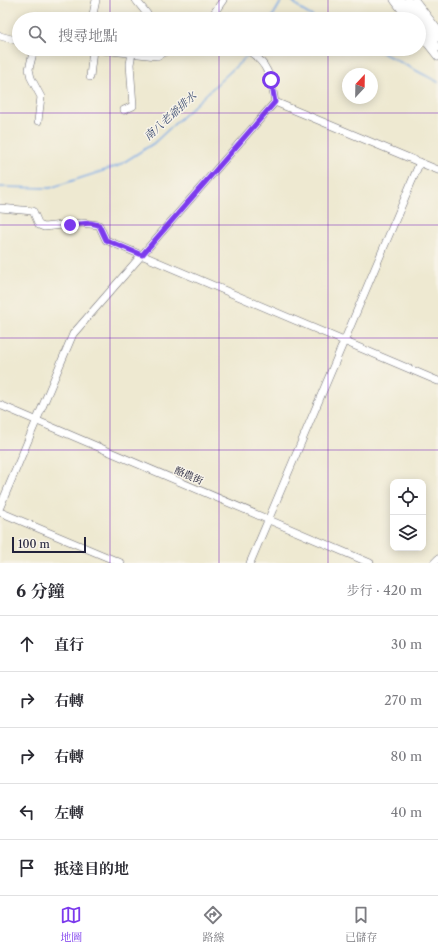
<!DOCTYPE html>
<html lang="zh-TW">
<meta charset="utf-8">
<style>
body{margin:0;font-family:"Libre Caslon Text","Noto Serif TC",serif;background:#f7f7f7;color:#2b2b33}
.controls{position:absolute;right:12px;bottom:12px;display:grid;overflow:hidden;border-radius:8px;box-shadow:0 2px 10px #0003}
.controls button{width:36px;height:36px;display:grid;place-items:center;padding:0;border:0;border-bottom:1px solid #e1e1e2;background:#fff;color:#2b2b33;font:20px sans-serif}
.compass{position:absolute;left:342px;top:68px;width:36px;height:36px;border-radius:50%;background:#fff;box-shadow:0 2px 10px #0003;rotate:22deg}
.scale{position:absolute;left:12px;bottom:10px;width:74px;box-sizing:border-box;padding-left:4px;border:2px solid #22223b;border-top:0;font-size:11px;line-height:14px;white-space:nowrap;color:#22223b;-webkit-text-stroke:3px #f7f3e8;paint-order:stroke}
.stop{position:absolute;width:12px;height:12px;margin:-9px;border:3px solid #7c3aed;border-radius:50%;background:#fff}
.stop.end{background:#7c3aed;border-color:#fff;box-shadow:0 1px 4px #0008}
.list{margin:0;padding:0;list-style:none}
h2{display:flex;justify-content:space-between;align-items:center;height:52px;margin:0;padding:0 16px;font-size:17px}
h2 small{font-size:13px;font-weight:400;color:#7c7c81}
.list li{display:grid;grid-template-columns:26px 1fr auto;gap:12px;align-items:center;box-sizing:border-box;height:56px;padding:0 16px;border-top:1px solid #e1e1e2}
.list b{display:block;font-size:15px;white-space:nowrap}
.list em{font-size:13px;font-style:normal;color:#7c7c81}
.icon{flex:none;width:22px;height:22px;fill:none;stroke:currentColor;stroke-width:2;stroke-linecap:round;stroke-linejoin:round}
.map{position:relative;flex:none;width:438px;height:563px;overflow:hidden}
.search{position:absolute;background:#fff;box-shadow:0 2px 10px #0003;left:12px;right:12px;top:12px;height:44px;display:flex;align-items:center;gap:10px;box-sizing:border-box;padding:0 14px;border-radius:22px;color:#7c7c81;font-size:15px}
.sheet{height:332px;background:#fff}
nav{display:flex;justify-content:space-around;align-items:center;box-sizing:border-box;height:56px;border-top:1px solid #e1e1e2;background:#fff;font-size:11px;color:#7c7c81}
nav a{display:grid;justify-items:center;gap:2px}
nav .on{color:#7c3aed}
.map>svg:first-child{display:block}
</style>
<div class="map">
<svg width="438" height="563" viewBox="0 0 438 563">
<rect width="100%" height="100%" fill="#f7f3e8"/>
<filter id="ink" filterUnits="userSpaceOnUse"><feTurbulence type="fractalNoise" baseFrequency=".025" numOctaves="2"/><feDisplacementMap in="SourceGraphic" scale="8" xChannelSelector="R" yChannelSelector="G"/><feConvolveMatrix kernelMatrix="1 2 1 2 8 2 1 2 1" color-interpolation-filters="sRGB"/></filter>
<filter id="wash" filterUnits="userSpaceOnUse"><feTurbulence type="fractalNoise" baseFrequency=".012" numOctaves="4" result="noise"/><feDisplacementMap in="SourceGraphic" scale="16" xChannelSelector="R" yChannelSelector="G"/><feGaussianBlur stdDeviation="0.9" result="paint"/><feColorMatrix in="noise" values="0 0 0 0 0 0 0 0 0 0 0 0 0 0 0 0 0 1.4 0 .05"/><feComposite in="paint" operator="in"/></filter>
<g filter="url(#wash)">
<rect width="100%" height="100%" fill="#eee9d1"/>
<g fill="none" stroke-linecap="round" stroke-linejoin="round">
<g stroke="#7cabe6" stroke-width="1.5">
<polyline points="291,0 303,11 317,19"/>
<polyline points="271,19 281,2 284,0"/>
<polyline points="375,49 438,82"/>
<polyline points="0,187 50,188 118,166 154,143 248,55"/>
</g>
</g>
</g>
<g filter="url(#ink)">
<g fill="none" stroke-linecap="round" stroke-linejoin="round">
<g stroke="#696870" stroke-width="8">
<g id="minor">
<polyline points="136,0 151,19"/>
<polyline points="394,0 408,19"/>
<polyline points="401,0 416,19"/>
<polyline points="408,0 438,38"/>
<polyline points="415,0 438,30"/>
<polyline points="92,19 96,0"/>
<polyline points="210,19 223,0"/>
<polyline points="419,23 438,48"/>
<polyline points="419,33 438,57"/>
<polyline points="0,36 19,41"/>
<polyline points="34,49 29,69 31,78 41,97 38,121"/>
<polyline points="92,49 157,56 172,49"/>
<polyline points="90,77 93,49"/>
<polyline points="275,102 438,170"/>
<polyline points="124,110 133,106 130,64 132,53"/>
<polyline points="0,208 33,211 39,225 44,227 81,223 99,225 106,240 438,381"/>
<polyline points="0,405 370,563"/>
<path d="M 0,507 L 73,334 L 275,102 C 271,78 268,61 245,49"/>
<polyline points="0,512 121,563"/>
<polyline points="250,563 420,162"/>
<polyline points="434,563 438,559"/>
</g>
</g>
<use href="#minor" stroke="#fff" stroke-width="7"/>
</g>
</g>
<g fill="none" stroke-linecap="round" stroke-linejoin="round" filter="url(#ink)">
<polyline stroke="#7c3aed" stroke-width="5" points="70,225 90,223 99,225 106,240 142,255 275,102 271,80"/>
</g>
<path fill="none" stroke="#7b2cbf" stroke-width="1" stroke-opacity="0.55" d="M 110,0 L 110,19M 219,0 L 219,19M 328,0 L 328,19M 110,49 L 110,563M 219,49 L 219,563M 328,49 L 328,563M 0,113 L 438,113M 0,225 L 438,225M 0,338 L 438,338M 0,450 L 438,450"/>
<g text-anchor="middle" stroke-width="3" stroke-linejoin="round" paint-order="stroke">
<g font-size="10" fill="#22223b" stroke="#f7f3e8">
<text transform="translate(189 475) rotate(23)" y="4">酪農街</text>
</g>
<g font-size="11" font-style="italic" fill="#425277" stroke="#f7f3e8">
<text transform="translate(170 116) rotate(-42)" y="4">南八老爺排水</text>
</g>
</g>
</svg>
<div class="controls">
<button><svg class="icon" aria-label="locate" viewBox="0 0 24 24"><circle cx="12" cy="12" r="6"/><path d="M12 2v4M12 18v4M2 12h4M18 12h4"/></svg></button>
<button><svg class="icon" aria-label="layers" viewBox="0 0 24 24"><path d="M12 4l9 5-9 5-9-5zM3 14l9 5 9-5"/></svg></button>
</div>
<svg class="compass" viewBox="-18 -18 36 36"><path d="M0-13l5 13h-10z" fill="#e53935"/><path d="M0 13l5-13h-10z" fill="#7c7c81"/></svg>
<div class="scale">100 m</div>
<div class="stop" style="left:271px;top:80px"></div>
<div class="stop end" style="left:70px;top:225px"></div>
<div class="search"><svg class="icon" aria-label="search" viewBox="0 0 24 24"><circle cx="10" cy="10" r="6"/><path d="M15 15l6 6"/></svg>搜尋地點</div>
</div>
<section class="sheet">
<h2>6 分鐘<small>步行 · 420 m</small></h2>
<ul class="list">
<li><svg class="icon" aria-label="ahead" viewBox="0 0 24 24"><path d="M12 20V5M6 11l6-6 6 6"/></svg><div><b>直行</b></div><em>30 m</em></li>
<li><svg class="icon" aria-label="right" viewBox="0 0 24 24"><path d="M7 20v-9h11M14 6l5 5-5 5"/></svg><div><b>右轉</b></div><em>270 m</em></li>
<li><svg class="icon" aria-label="right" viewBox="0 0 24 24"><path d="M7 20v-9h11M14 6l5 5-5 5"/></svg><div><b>右轉</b></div><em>80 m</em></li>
<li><svg class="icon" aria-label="left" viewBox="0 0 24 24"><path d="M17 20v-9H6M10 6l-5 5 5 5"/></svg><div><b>左轉</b></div><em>40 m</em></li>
<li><svg class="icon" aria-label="arrive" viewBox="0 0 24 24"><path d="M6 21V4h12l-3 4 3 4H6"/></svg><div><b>抵達目的地</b></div></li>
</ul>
</section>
<nav>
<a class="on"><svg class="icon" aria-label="map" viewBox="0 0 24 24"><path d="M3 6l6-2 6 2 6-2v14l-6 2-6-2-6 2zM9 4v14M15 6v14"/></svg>地圖</a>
<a><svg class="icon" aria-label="directions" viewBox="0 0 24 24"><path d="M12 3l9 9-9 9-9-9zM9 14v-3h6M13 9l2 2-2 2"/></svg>路線</a>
<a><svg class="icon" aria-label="saved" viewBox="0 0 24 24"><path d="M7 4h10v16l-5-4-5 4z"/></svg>已儲存</a>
</nav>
